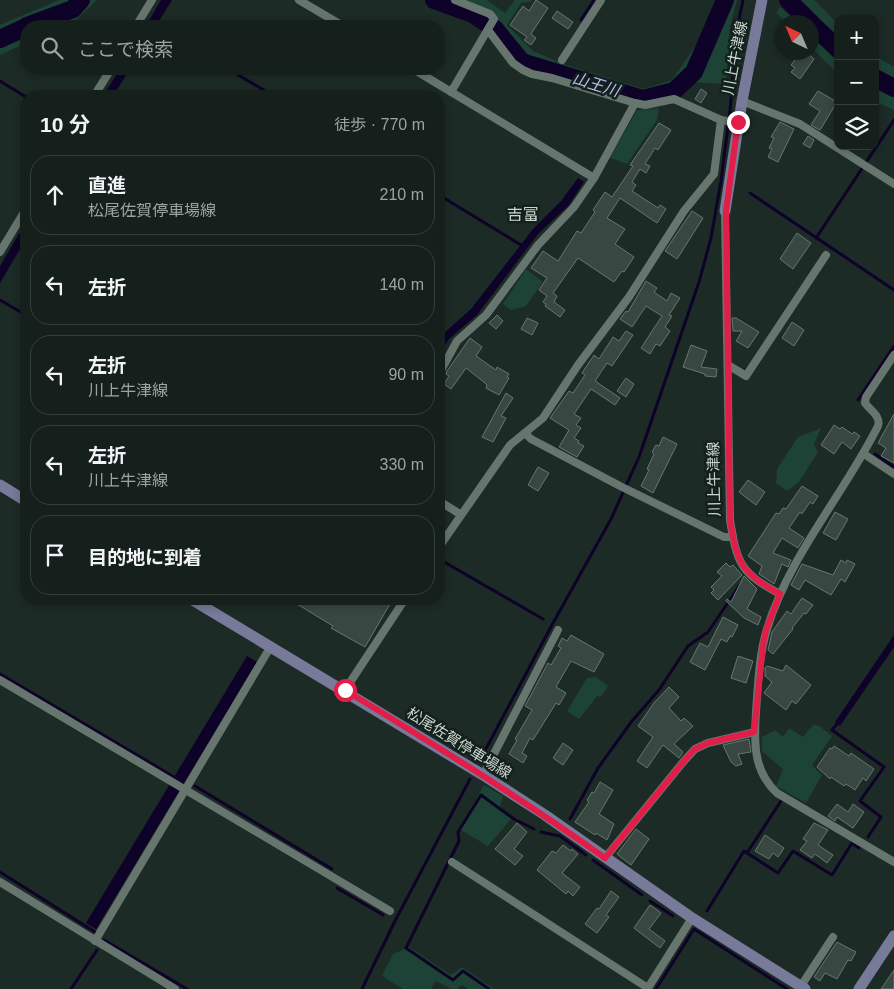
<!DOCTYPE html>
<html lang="ja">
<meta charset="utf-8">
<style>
body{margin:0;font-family:Helvetica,"Noto Sans JP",sans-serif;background:#222d29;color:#f1f3f6}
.controls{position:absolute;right:15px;top:15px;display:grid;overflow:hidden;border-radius:10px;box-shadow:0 2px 8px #0003}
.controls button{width:45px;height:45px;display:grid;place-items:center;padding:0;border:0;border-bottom:1px solid #343e3b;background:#15201c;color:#f1f3f6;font:25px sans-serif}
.compass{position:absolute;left:774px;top:15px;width:45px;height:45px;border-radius:50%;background:#15201c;box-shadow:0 2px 8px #0003;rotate:316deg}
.stop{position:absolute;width:15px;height:15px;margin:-11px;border:4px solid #e11d48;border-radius:50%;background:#fff}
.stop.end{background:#e11d48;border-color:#fff;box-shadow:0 1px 5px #0008}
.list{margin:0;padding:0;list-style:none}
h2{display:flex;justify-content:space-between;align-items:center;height:65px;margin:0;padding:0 20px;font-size:21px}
h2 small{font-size:16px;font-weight:400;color:#9da3a3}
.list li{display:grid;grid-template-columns:32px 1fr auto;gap:15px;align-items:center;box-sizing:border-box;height:80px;margin:0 10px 10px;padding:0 10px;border:1px solid #343e3b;border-radius:20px}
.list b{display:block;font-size:19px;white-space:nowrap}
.list p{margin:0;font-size:16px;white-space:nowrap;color:#9da3a3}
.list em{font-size:16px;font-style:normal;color:#9da3a3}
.icon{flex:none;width:28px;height:28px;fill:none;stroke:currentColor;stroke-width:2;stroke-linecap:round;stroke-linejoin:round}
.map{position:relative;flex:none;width:894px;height:989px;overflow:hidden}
.search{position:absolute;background:#15201c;box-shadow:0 2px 8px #0003;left:20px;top:20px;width:425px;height:55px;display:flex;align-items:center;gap:12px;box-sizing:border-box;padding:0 18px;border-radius:20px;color:#9da3a3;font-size:19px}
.panel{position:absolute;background:#15201c;box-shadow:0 2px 8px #0003;left:20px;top:90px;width:425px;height:515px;border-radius:20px}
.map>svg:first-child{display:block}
</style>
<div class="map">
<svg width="894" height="989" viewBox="0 0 894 989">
<rect width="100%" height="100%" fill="#1c2b25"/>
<g fill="#1c4336">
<polygon points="59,0 76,0 73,4 0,34 0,25"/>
<polygon points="85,0 97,0 77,19 61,26 36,26 74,11"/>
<polygon points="445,0 487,0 505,13 515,0 532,0 530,2 521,3 507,25 533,51 566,65 644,89 672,80 700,39 715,0 721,0 696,59 675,86 644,95 524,60 501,30 487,16"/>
<polygon points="730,0 737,0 730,27 726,84 692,82 713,46"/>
<polygon points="797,0 814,0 838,24 838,39"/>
<polygon points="780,7 796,22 786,22 776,13"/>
<polygon points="26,30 26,43 0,55 0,43"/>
<polygon points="812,37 838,62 838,74 812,48"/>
<polygon points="875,56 894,67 894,81 875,71"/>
<polygon points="875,88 894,97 894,110 875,101"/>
<polygon points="659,108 657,120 627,164 610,158 637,110"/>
<polygon points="526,269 543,282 526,306 511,310 503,304"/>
<polygon points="821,428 814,444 818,452 799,482 787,491 776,483 777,469 798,437"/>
<polygon points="596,677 608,686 601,697 597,696 579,719 567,711 587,678"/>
<polygon points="814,724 822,728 832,736 812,765 822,775 806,803 776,786 783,769 762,751 762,737 775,730 783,737 789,728 803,737"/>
<polygon points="484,785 503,796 500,807 512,818 488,846 459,829"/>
<polygon points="409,947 451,975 462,967 494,989 468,989 462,985 457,989 451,989 436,981 431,989 403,989 382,976 393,954"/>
</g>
<g fill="#0f0229">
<polygon points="161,0 172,0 156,26 146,26"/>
<polygon points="120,69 130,69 113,96 103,96"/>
<polygon points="578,178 584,182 568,206 538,234 477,315 449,339 439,355 439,341 443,334 471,309 533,229 561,201"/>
<polygon points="26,222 26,239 0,283 0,266"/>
<polygon points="894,635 894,647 840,726 835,722"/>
<polygon points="247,656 257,662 96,929 86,923"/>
</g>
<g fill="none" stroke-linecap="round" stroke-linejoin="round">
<g stroke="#0f0229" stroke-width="3">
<polyline points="581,20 594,0"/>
<polyline points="228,69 274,96"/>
<polyline points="0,81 26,97"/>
<polyline points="750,193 894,290"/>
<polyline points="439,195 521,245"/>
<polyline points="816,238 894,120"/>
<polyline points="0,300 26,315"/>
<polyline points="858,400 894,346"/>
<polyline points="875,454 894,467"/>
<polyline points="439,559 543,619"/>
<polyline points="0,674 174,777"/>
<polyline points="837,724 832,730 884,767 860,801 881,817 868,837"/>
<polyline points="481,758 553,623 611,519 639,457 699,282 711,238 721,181 730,111 737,29 743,0"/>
<polyline points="195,786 332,869"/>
<polyline points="570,819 598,768 632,721 659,690 688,646 708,632 740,585"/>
<polyline points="541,832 560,836 586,855"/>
<polyline points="747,853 781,801"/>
<polyline points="593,860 642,895"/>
<polyline points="0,872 95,932"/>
<polyline points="337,888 383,915"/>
<polyline points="650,901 673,916"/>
<polyline points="707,911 744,851 778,873 793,851 832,875 852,843 859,848"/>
<polyline points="104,940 187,989"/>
<polyline points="71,989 97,950"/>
<polyline points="362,989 395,921 470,779"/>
<polyline points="489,989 463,971 453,980 406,948 459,841 458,832 481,795 514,819 534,829"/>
<polyline points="656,989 694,929 787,989"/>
</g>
<g stroke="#0f0229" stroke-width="18">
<polyline points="434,0 473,14 495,29 522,62 643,99 674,91 694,72 725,0"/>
<polyline points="788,0 810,22"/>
<polyline points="812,24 838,49"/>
<polyline points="27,26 73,9 81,0"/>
<polyline points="0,39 26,27"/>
<polyline points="875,78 894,88"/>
</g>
</g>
<g fill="#384741" stroke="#667770">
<polygon points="536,0 548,8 531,34 536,38 531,45 524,40 527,37 510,25 523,6 529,11"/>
<polygon points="557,11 573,22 568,29 552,18"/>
<polygon points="801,52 806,52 814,59 800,79 791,72 795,68 791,65"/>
<polygon points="701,89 707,93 701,103 695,99"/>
<polygon points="818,91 837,102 820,130 811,125 820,111 809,104"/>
<polygon points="780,122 794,129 778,162 768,157 772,149 769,148 774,138 771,137"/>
<polygon points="659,123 671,130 658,150 655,148 645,164 650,166 646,173 640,169 632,182 636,185 632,191 658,208 660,205 666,209 657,223 620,198 607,218 625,229 615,244 634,257 624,272 622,271 614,282 578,258 553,293 557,296 554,302 565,310 560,317 545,306 546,304 543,302 547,296 539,290 547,278 531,268 543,251 558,261 577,231 581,233 595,212 593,210 605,192 612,197 633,166 630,165"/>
<polygon points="808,136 814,140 810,148 803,144"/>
<polygon points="692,211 703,218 677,259 665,251"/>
<polygon points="797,233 811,243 793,269 780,259"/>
<polygon points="646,281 657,288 654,292 667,301 671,293 680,298 669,315 672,316 665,327 670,331 660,346 656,344 650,354 641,348 662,316 646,306 632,327 620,319 626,311 628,312"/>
<polygon points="497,315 503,321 496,329 489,323"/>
<polygon points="527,318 538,323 532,335 521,329"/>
<polygon points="732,318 736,318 759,332 748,348 736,341 742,331 733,331"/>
<polygon points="792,322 804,330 794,346 782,338"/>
<polygon points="626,331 633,335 612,366 607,363 595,381 620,398 615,405 591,389 574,414 581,418 576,425 581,428 574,438 579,441 578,443 584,446 577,457 559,447 569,430 550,418 569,391 573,393 585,375 582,373 594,355 599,359 613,337 619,341"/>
<polygon points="470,338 482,347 476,356 496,370 497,367 509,374 507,377 509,378 499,395 486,388 487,385 485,383 466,368 451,389 444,384 449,376 446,374 447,371"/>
<polygon points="691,345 707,351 701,367 717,369 716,377 705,376 705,374 683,367"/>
<polygon points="626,378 634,384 626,397 617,391"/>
<polygon points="506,393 513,398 501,416 506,418 493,442 482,437"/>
<polygon points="894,414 894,463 881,456 886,448 878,443"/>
<polygon points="834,425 840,429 842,427 852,434 854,432 860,436 851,449 842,442 834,454 821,445"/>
<polygon points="663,437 677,444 653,493 641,486 649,470 647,469 654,454 652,452 656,445 659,446"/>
<polygon points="538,467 549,473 538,491 528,485"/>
<polygon points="748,480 765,492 756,505 739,492"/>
<polygon points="802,486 818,496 813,504 810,502 802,514 800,512 789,528 804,538 798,548 782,538 773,553 791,560 788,567 782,564 774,584 759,574 762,566 748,556 776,513 779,514 783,508 786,509"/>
<polygon points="835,512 848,519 836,540 823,533"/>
<polygon points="841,560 846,563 847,560 855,564 845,582 841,579 831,595 805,580 799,590 791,585 802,564 833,575"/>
<polygon points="726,563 730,567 733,565 742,575 718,600 711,593 714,590 711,587 722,576 717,572"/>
<polygon points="744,576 757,589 747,609 761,617 758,625 744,618 726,601 727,599 731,602"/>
<polygon points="802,598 813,605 806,614 804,613 792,628 793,629 773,654 768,650 772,632 787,611 791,614"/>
<polygon points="300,599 347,599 354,603 356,599 380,599 390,604 365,647 331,628 333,626 297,604"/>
<polygon points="723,617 738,625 732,637 730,636 727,642 721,639 705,670 690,662 700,643 708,647"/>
<polygon points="571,635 604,654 594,672 571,661 556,687 566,693 559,705 556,703 533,740 530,738 522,753 527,756 523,763 509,754 517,740 515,739 532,710 525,706 548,663 551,665 561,648 558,646 562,638 567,641"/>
<polygon points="738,656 753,661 746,683 731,678"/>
<polygon points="786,665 811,685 796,704 792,701 786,710 764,693 772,682 765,676 765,668 767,666 783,671"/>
<polygon points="669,687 679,697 669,708 681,721 684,718 693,726 674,744 683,752 679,758 663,745 647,768 637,761 653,737 638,726 654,703"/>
<polygon points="749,739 751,752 738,754 742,764 736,766 731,762 723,745"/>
<polygon points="563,743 573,750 563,765 553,758"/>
<polygon points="834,746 849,756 851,753 874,769 866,781 863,778 855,790 846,784 844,786 831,777 830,779 817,767 830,748 832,749"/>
<polygon points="600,782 613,790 599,814 614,824 607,840 596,833 595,835 575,822 589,802 587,800 592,792 594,793"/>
<polygon points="837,804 848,812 853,804 864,812 853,828 837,817 835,821 828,816"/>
<polygon points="517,823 527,832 514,849 523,856 515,865 495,849"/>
<polygon points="814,823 828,830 818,845 833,855 827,863 815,854 812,858 800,850 807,841 803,839"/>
<polygon points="636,829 649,839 631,865 617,854"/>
<polygon points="765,835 784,848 778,857 773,853 769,859 755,851"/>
<polygon points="563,845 571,851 572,849 578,854 562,873 580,887 573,896 568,891 566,894 537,870 552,851 556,853"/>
<polygon points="611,891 619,897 606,915 609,917 597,933 585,924 597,908 599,909"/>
<polygon points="650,905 661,913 649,929 665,941 660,948 634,928"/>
<polygon points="837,942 856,952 851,961 848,960 837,979 825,973 820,981 814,977"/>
<polygon points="894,970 894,989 881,989"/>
</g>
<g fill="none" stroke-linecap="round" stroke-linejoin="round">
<g stroke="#66766f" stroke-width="8">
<polyline points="299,0 343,26"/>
<polyline points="136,26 152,0"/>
<polyline points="488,30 513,63 523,70 532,74 552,78 635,103"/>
<polyline points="562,60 601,0"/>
<polyline points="413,69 594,178"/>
<polyline points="451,92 494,19 490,14 455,0"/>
<polyline points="94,96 111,69"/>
<polyline points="742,101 800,124 894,184"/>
<path d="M 725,211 L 730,520 C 737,563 740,573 780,594"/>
<polyline points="0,252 26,209"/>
<path d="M 894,355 L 866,397 L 865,403 C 870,410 881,416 878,426 C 844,494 789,556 767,629 C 759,655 758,685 756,712 C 754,742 753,771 777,793 L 894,862"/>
<polyline points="728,365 746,376 826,255"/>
<polyline points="439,374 457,341 486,315 538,245 574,207 594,178 635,103 645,105 674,99 721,120 738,123"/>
<polyline points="525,433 531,439 620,486 724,537 733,537"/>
<polyline points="864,454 894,474"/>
<polyline points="439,501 460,514"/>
<polyline points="439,547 510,445 543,418 578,365 629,297 684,211 714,174 721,120"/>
<polyline points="0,680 390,911"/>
<polyline points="345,690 405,599"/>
<polyline points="483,775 558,630"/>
<polyline points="605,858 684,761 695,749 708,743 755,732"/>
<polyline points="452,862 648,988 692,918"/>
<polyline points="0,882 175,989"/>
<polyline points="95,941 271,646"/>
<polyline points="799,989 833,937"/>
</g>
<g stroke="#777a98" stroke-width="11">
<polyline points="725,211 742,101 762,0"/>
<polyline points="0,485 26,501"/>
<polyline points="191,599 483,775 545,815 692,918 805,989"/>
<polyline points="859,989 894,936"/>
</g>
</g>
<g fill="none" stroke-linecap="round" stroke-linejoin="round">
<path stroke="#e11d48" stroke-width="6" d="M 345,690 C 433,744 521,798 605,858 L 684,761 L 695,749 L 708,743 L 754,732 L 763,645 L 766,630 L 780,594 C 741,573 737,563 730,520 L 726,211 L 738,122"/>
</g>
<g text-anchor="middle" stroke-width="5" stroke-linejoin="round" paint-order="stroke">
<g font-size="15" fill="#ccd5d1" stroke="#13211c">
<text transform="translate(735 58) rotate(-79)" y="5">川上牛津線</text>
<text transform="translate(714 479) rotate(-91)" y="5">川上牛津線</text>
<text transform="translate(459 743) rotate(32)" y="5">松尾佐賀停車場線</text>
</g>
<g font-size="16" font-style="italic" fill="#c1b6f3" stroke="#13211c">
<text transform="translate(596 84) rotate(17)" y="6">山王川</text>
</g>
<g font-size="16" fill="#ccd5d1" stroke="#13211c">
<text x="523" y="220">吉富</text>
</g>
</g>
</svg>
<div class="controls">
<button>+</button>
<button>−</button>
<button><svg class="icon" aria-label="layers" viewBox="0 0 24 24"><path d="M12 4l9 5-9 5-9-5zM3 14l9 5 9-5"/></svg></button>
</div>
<svg class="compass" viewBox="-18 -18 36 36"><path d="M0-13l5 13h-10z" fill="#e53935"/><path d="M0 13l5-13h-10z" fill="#9da3a3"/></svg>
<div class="stop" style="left:345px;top:690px"></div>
<div class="stop end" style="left:738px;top:122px"></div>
<div class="search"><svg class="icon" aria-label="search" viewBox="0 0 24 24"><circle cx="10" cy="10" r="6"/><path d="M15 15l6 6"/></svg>ここで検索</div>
<section class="panel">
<h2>10 分<small>徒歩 · 770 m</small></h2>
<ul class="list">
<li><svg class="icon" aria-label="ahead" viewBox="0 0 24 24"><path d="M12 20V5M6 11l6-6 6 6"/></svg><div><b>直進</b><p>松尾佐賀停車場線</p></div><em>210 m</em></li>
<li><svg class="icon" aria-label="left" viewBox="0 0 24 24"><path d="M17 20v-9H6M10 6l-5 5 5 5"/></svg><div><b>左折</b></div><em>140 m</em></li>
<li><svg class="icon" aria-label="left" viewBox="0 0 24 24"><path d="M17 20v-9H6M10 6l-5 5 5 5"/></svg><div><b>左折</b><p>川上牛津線</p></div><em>90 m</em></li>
<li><svg class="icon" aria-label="left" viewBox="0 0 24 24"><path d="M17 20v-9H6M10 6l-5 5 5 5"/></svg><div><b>左折</b><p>川上牛津線</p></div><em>330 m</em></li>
<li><svg class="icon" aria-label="arrive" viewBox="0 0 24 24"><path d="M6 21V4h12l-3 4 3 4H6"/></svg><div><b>目的地に到着</b></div></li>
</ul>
</section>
</div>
